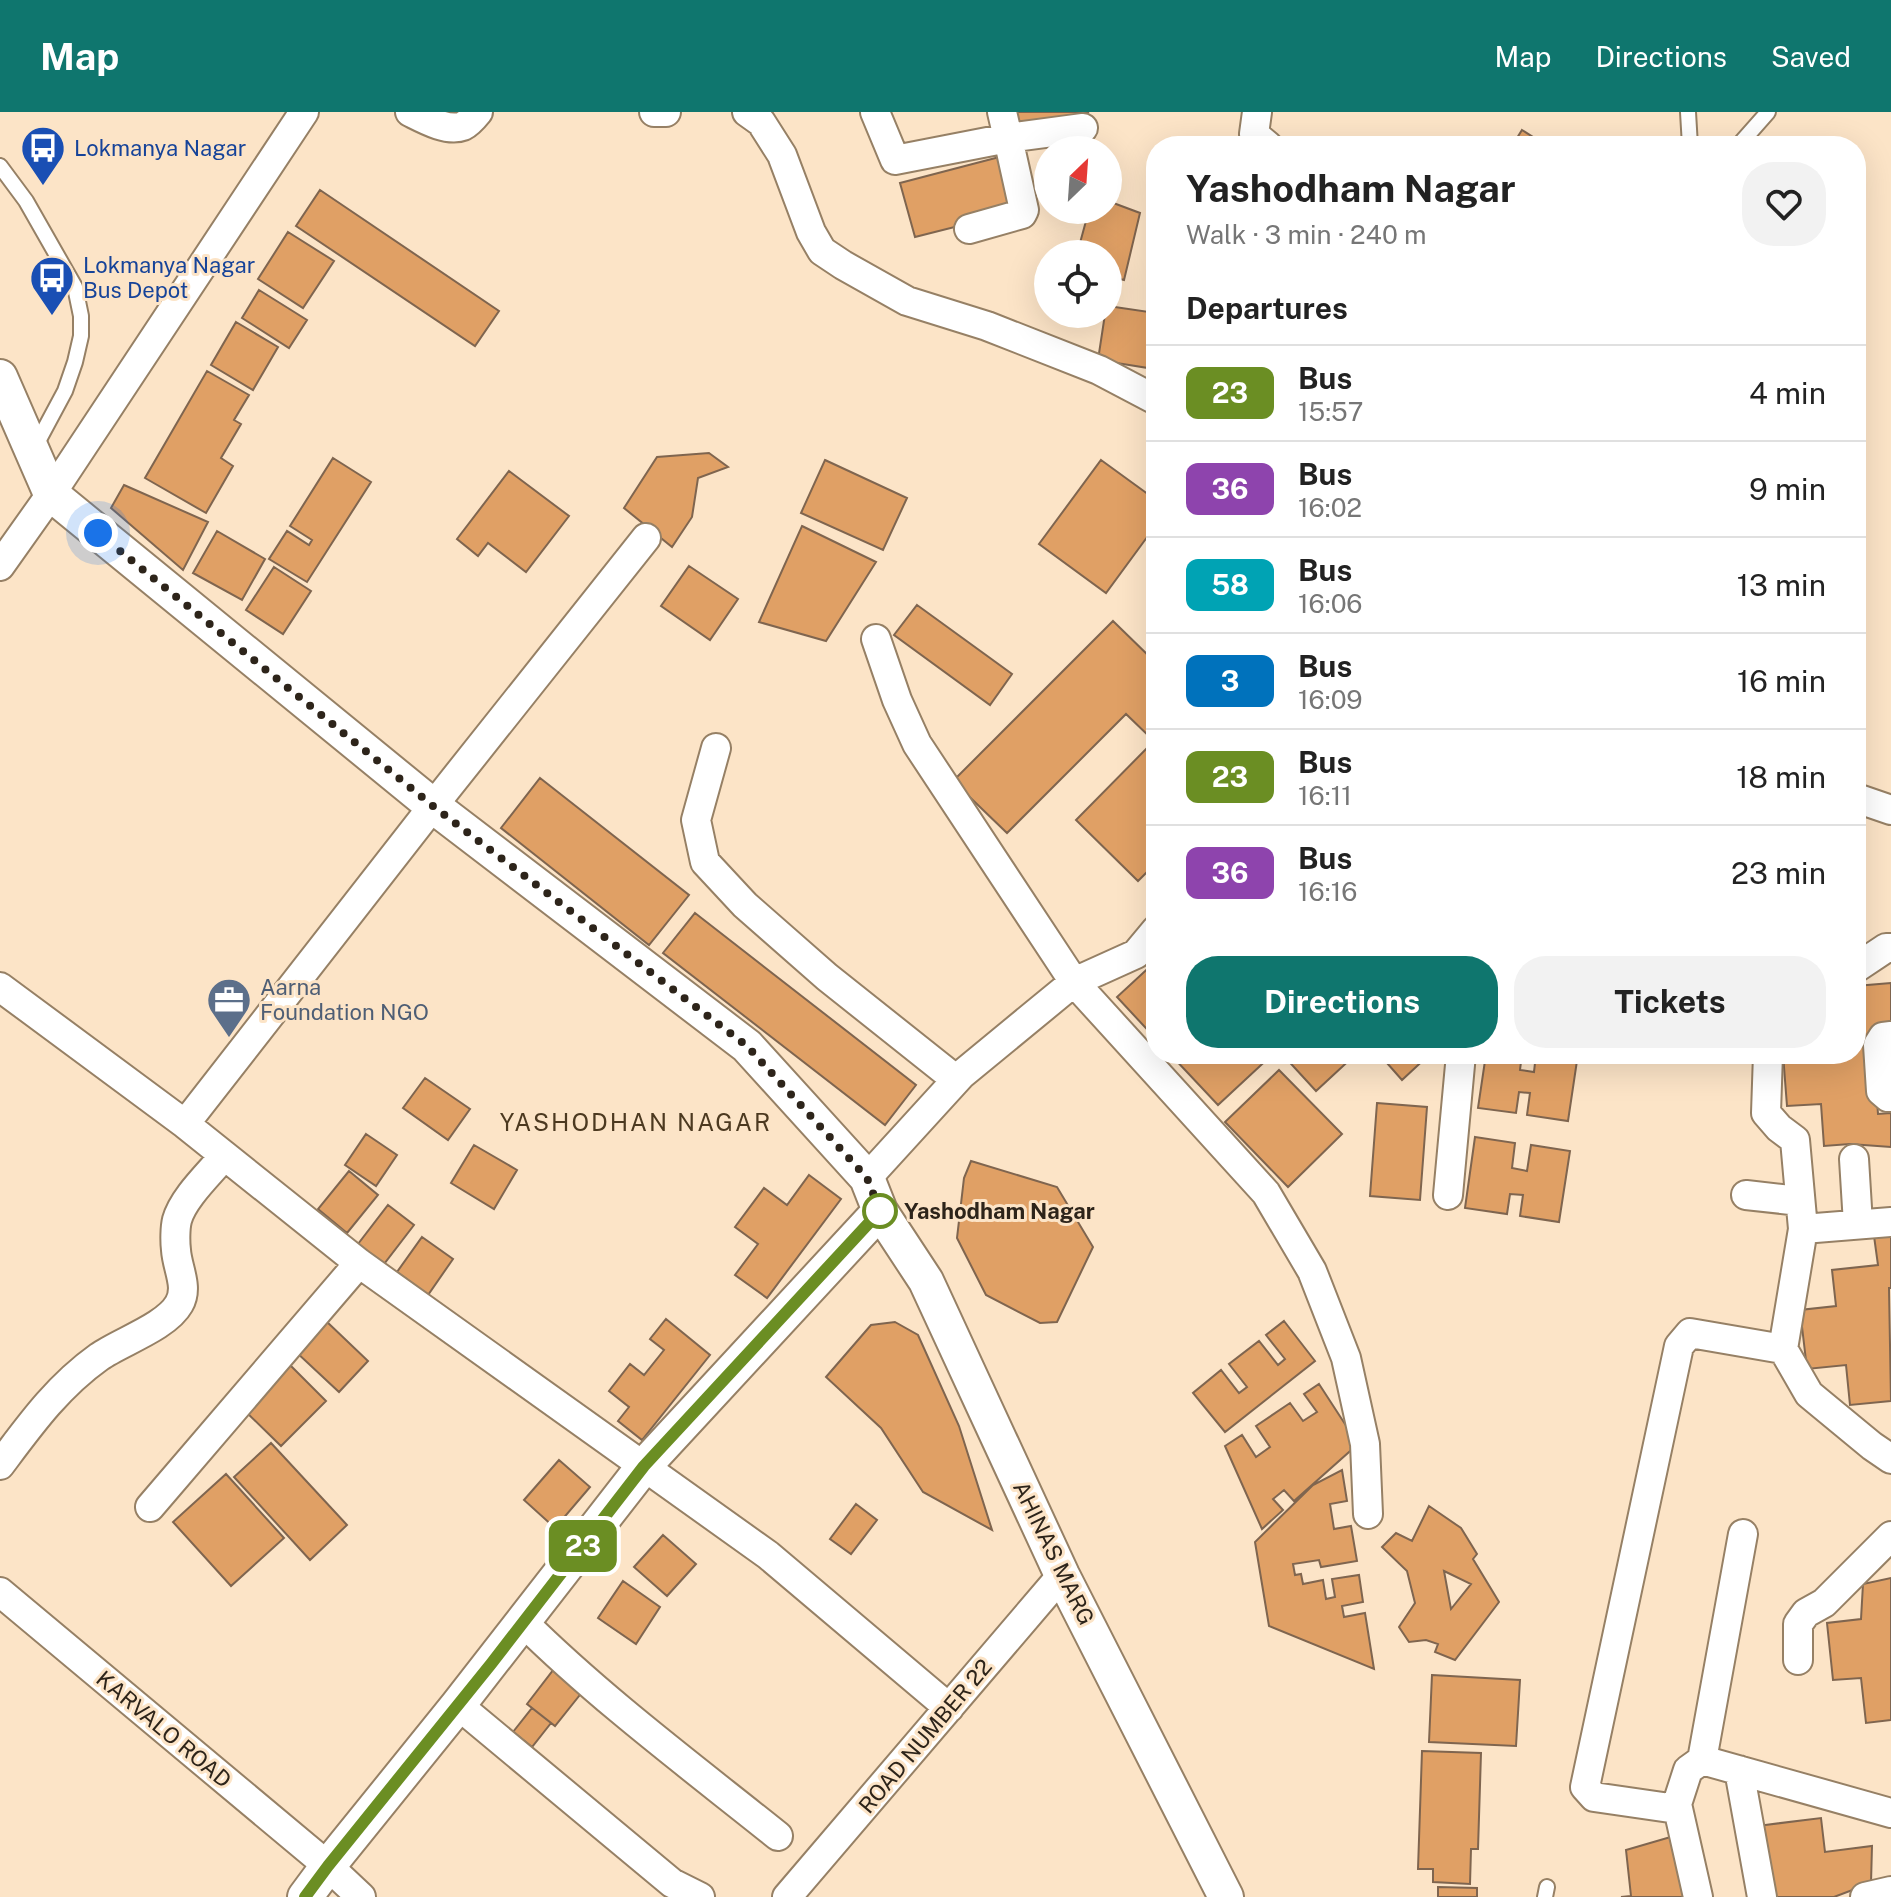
<!DOCTYPE html>
<meta charset="utf-8">
<style>
body{margin:0;font-family:"Public Sans",sans-serif;background:#f2f2f2;color:#222;height:100vh;display:flex;flex-direction:column;font-size:30px;white-space:nowrap}
*{box-sizing:border-box;margin:0}
p{font-size:26px;color:#767676}
.icon{flex:none;width:44px;height:44px;fill:none;stroke:currentColor;stroke-width:2;stroke-linecap:round;stroke-linejoin:round}
.map{position:relative;flex:1;overflow:hidden}
.panel{position:absolute;left:1146px;top:24px;width:720px;height:928px;display:flex;flex-direction:column;background:#fff;border-radius:32px;box-shadow:0 8px 32px #0002}
.panel>*{flex:none}
.badge{padding:0 16px;border-radius:12px;font-size:28px;line-height:52px}
.needle{width:52px;rotate:25deg}
.controls{position:absolute;left:1034px;top:24px;display:grid;gap:16px}
.controls a{display:grid;place-items:center;width:88px;height:88px;border-radius:50%;background:#fff;box-shadow:0 8px 32px #0002;font-size:40px}
.you{position:absolute;width:40px;height:40px;margin:-20px;border:6px solid #fff;border-radius:50%;background:#1a73e8;box-shadow:0 0 0 12px #1a73e833}
.map>.badge{position:absolute;translate:-50% -50%;box-shadow:0 0 0 4px #fff}
h2{padding:0 40px;font-size:30px;line-height:72px}
.round{display:grid;place-items:center;flex:none;width:84px;height:84px;border-radius:32px;background:#f2f2f2}
.headline{display:flex;align-items:center;justify-content:space-between;height:136px;padding:0 40px}
h1{font-size:38px;font-weight:700;line-height:60px}
.action{display:flex;gap:16px;margin-top:auto;padding:16px 40px}
.action a{flex:1;height:92px;border-radius:32px;background:#0f766e;color:#fff;font-size:32px;font-weight:700;line-height:92px;text-align:center}
.action a+a{background:#f2f2f2;color:#222}
ul{padding:0;list-style:none}
li{display:flex;align-items:center;gap:24px;height:96px;padding:0 40px;border-top:2px solid #e0e0e0}
li div{flex:1}
li b{display:block;font-size:30px}
li em{font-style:normal}
li .badge{min-width:88px;font-weight:700;text-align:center}
header{display:flex;align-items:center;gap:48px;box-sizing:border-box;height:112px;padding:0 40px;background:#0f766e;color:#fff}
header strong{font-size:38px}
nav{display:flex;gap:44px;margin-inline-start:auto;font-size:28px}
.map>svg:first-child{display:block}
</style>
<header>
<strong>Map</strong>
<nav><a>Map</a><a>Directions</a><a>Saved</a></nav>
</header>
<div class="map">
<svg width="1891" height="1785" viewBox="0 0 1891 1785">
<rect width="100%" height="100%" fill="#fce4c7"/>
<!-- building -->
<path fill="#e0a065" stroke="#7f654f" stroke-width="2" fill-rule="evenodd" d="M 1011,0 L 1089,0 L 1016,19 Z
M 1522,18 L 1547,34 L 1512,34 Z
M 1007,43 L 1022,98 L 915,125 L 900,71 Z
M 320,78 L 499,199 L 475,234 L 296,114 Z
M 1108,89 L 1140,101 L 1124,168 L 1108,164 L 1108,142 L 1077,142 L 1089,98 L 1108,98 Z
M 288,120 L 334,149 L 303,196 L 258,167 Z
M 259,178 L 307,208 L 289,236 L 242,206 Z
M 1108,194 L 1156,201 L 1148,256 L 1098,248 L 1105,202 L 1108,202 Z
M 236,210 L 278,235 L 253,278 L 211,253 Z
M 207,259 L 249,283 L 234,308 L 241,312 L 221,346 L 233,354 L 206,401 L 145,366 Z
M 709,341 L 728,355 L 698,366 L 692,405 L 672,435 L 624,396 L 657,345 Z
M 333,346 L 371,370 L 307,470 L 269,447 L 287,419 L 309,433 L 312,428 L 290,414 Z
M 825,348 L 907,386 L 883,438 L 801,401 Z
M 1101,348 L 1156,388 L 1156,413 L 1106,481 L 1039,432 Z
M 509,359 L 569,404 L 526,460 L 488,431 L 478,444 L 457,427 Z
M 124,373 L 208,410 L 183,458 L 111,396 Z
M 802,414 L 876,450 L 826,529 L 759,510 Z
M 217,419 L 265,447 L 242,488 L 193,461 Z
M 689,454 L 738,487 L 710,528 L 661,494 Z
M 274,455 L 311,479 L 283,522 L 246,498 Z
M 917,493 L 1012,562 L 990,593 L 894,523 Z
M 1113,509 L 1152,547 L 1156,543 L 1156,751 L 1138,769 L 1076,708 L 1154,629 L 1126,602 L 1007,721 L 953,669 Z
M 540,666 L 689,783 L 649,833 L 501,716 Z
M 695,801 L 916,973 L 885,1013 L 663,841 Z
M 1156,849 L 1156,927 L 1117,885 Z
M 1891,871 L 1891,918 L 1872,919 L 1878,1002 L 1891,1001 L 1891,1035 L 1850,1032 L 1824,1034 L 1821,992 L 1787,994 L 1783,942 L 1856,942 L 1856,874 Z
M 1170,942 L 1273,942 L 1218,993 Z
M 1282,942 L 1356,942 L 1316,979 Z
M 1379,942 L 1430,942 L 1402,968 Z
M 1486,942 L 1522,942 L 1520,958 L 1534,960 L 1536,942 L 1578,942 L 1568,1009 L 1527,1003 L 1530,981 L 1519,980 L 1516,1001 L 1478,996 Z
M 1279,958 L 1342,1022 L 1288,1075 L 1225,1010 Z
M 425,966 L 470,997 L 448,1028 L 403,996 Z
M 1377,991 L 1427,995 L 1420,1088 L 1370,1084 Z
M 366,1022 L 397,1043 L 376,1074 L 345,1053 Z
M 1475,1025 L 1515,1031 L 1512,1056 L 1527,1059 L 1531,1033 L 1570,1039 L 1559,1110 L 1520,1104 L 1523,1083 L 1510,1082 L 1507,1102 L 1465,1096 Z
M 474,1033 L 517,1058 L 494,1097 L 451,1071 Z
M 971,1049 L 1057,1075 L 1093,1135 L 1057,1210 L 1040,1211 L 986,1183 L 957,1126 L 964,1066 Z
M 349,1059 L 378,1083 L 347,1121 L 318,1097 Z
M 809,1063 L 841,1087 L 767,1186 L 735,1163 L 758,1132 L 735,1115 L 764,1076 L 787,1093 Z
M 388,1093 L 414,1113 L 384,1152 L 358,1132 Z
M 1891,1122 L 1891,1176 L 1889,1176 L 1891,1289 L 1850,1293 L 1846,1253 L 1807,1257 L 1800,1198 L 1836,1194 L 1832,1158 L 1878,1153 L 1874,1124 Z
M 422,1125 L 453,1147 L 428,1183 L 397,1160 Z
M 666,1207 L 710,1243 L 642,1328 L 618,1309 L 629,1295 L 609,1279 L 630,1252 L 644,1263 L 664,1238 L 650,1227 Z
M 325,1208 L 368,1249 L 339,1280 L 295,1239 Z
M 1284,1209 L 1315,1249 L 1225,1320 L 1193,1281 L 1221,1258 L 1239,1281 L 1247,1275 L 1229,1252 L 1259,1229 L 1278,1253 L 1285,1247 L 1266,1223 Z
M 895,1210 L 918,1223 L 959,1314 L 992,1418 L 923,1380 L 881,1316 L 826,1265 L 871,1213 Z
M 290,1253 L 326,1289 L 281,1334 L 244,1298 Z
M 1319,1272 L 1358,1332 L 1294,1389 L 1284,1378 L 1273,1387 L 1283,1398 L 1262,1417 L 1225,1334 L 1242,1323 L 1256,1345 L 1270,1335 L 1256,1314 L 1290,1291 L 1303,1309 L 1317,1300 L 1304,1282 Z
M 271,1331 L 347,1413 L 310,1448 L 234,1365 Z
M 559,1348 L 590,1375 L 555,1416 L 524,1388 Z
M 1342,1358 L 1347,1389 L 1330,1392 L 1334,1417 L 1351,1414 L 1357,1449 L 1321,1455 L 1319,1448 L 1293,1452 L 1295,1463 L 1301,1462 L 1303,1472 L 1323,1468 L 1326,1487 L 1335,1485 L 1332,1467 L 1359,1463 L 1363,1490 L 1342,1494 L 1344,1505 L 1365,1501 L 1374,1557 L 1269,1514 L 1255,1430 L 1313,1373 Z
M 226,1362 L 284,1426 L 231,1474 L 173,1410 Z
M 856,1392 L 877,1408 L 851,1442 L 830,1427 Z
M 1429,1394 L 1461,1416 L 1477,1442 L 1473,1447 L 1499,1490 L 1455,1548 L 1435,1540 L 1438,1532 L 1426,1528 L 1409,1530 L 1399,1515 L 1415,1491 L 1407,1459 L 1382,1435 L 1396,1421 L 1412,1429 ZM 1444,1459 L 1471,1472 L 1451,1497 Z
M 663,1423 L 696,1452 L 667,1484 L 634,1455 Z
M 1891,1466 L 1891,1608 L 1866,1611 L 1861,1566 L 1833,1568 L 1827,1511 L 1861,1507 L 1863,1472 Z
M 623,1469 L 660,1495 L 636,1532 L 598,1506 Z
M 554,1557 L 583,1579 L 555,1614 L 527,1592 Z
M 1432,1563 L 1520,1568 L 1516,1634 L 1429,1630 Z
M 532,1596 L 551,1611 L 532,1635 L 513,1620 Z
M 1422,1639 L 1481,1641 L 1478,1737 L 1471,1737 L 1470,1772 L 1433,1770 L 1433,1757 L 1418,1757 Z
M 1821,1706 L 1825,1740 L 1872,1734 L 1871,1771 L 1834,1785 L 1768,1785 L 1757,1714 Z
M 1674,1724 L 1693,1785 L 1621,1785 L 1631,1784 L 1626,1738 Z
M 1438,1775 L 1477,1776 L 1477,1785 L 1438,1785 Z"/>
<g fill="none" stroke-linecap="round" stroke-linejoin="round">
<!-- service casing -->
<g stroke="#968065" stroke-width="18">
<path id="service" d="M 1688,0 L 1690,34
M 1738,34 L 1768,0
M 0,54 L 26,89 L 75,175 L 81,204 L 81,224 L 75,250 L 65,279 L 35,335
M 1545,1785 L 1547,1775"/>
</g>
<!-- minor casing -->
<g stroke="#968065" stroke-width="32">
<path id="minor" d="M 410,0 C 424,7 447,20 463,14 C 469,11 474,5 478,0
M 654,0 L 666,0
M 747,0 L 761,10 L 782,43 L 811,120 L 822,139 L 843,153 L 907,189 L 987,214 L 1099,258 L 1156,288
M 875,0 L 895,48 L 1008,26 L 1002,0
M 1257,0 L 1254,22 L 1268,34
M 969,117 L 1022,102 L 1024,98 L 1008,26 L 1083,16
M 0,454 L 51,382 L 304,0
M 876,527 L 897,588 L 917,632 L 1074,870 L 1266,1081 L 1312,1159 L 1346,1246 L 1365,1332 L 1368,1402
M 716,636 L 696,708 L 705,750 L 745,793 L 827,865 L 954,966 L 961,963
M 1856,686 L 1891,698
M 1856,856 L 1886,836 L 1891,836
M 0,875 L 185,1012 L 359,1151 L 768,1443 L 949,1596
M 1891,924 L 1883,925 L 1878,933 L 1881,979 L 1888,985 L 1891,985
M 185,1012 L 433,694 L 646,426
M 1854,1047 L 1858,1112
M 867,1066 L 961,963 L 1074,870 L 1136,842 L 1156,818
M 1448,1083 L 1461,942
M 1746,1083 L 1800,1089
M 1803,1117 L 1891,1110
M 1783,1237 L 1809,1282 L 1872,1334 L 1891,1347
M 0,1353 C 30,1313 57,1275 99,1245 C 120,1230 166,1215 179,1192 C 189,1175 177,1156 176,1138 C 175,1130 175,1116 177,1108 C 183,1086 209,1062 224,1044
M 150,1395 L 359,1151
M 1743,1422 L 1702,1648 L 1891,1701
M 0,1480 L 328,1754 L 361,1785
M 523,1510 C 602,1588 692,1655 778,1724
M 1798,1548 L 1798,1512 L 1806,1501 L 1824,1491 L 1891,1424
M 458,1593 L 672,1771 L 700,1785
M 1702,1648 L 1688,1658 L 1677,1692 L 1670,1696 L 1594,1685 L 1585,1675 L 1679,1234 L 1690,1221 L 1783,1237 L 1803,1117 L 1795,1028 L 1779,1016 L 1766,1001 L 1768,942
M 1739,1658 L 1762,1785
M 1677,1692 L 1698,1785
M 787,1785 L 1062,1463
M 1865,1785 L 1891,1779"/>
</g>
<!-- tertiary casing -->
<g stroke="#968065" stroke-width="38">
<path id="tertiary" d="M 0,265 L 51,382 L 433,694 L 747,934 L 867,1066 L 880,1099 L 926,1169 L 1062,1463 L 1226,1785
M 305,1785 L 328,1754 L 458,1593 L 644,1354 L 880,1099"/>
</g>
<!-- service -->
<use href="#service" stroke="#fff" stroke-width="14"/>
<!-- minor -->
<use href="#minor" stroke="#fff" stroke-width="28"/>
<!-- tertiary -->
<use href="#tertiary" stroke="#fff" stroke-width="34"/>
</g>
<g fill="none" stroke-linecap="round" stroke-linejoin="round">
<!-- line casing -->
<g stroke="#fff" stroke-width="18">
<path id="line" d="M 305,1785 L 328,1754 L 491,1552 L 644,1354 L 880,1099"/>
</g>
<!-- line -->
<use href="#line" stroke="#6b8e23" stroke-width="12"/>
<!-- walk -->
<path stroke="#2d241a" stroke-width="8" stroke-dasharray="0 14.4" d="M 98,421 L 433,694 L 747,934 L 867,1066 L 880,1099"/>
</g>
<!-- icons -->
<defs>
<g id="bus-pin" transform="scale(2.3)"><path d="M0 17L-7.5 6A9.5 9.5 0 1 1 7.5 6Z" fill="#1a4fb4" stroke="#fce4c7"/><path d="M-5-6H5V4H4V6H2V4H-2V6H-4V4H-5ZM-3.5-4V0h7V-4ZM-3.5 1.2v1.5H-2V1.2ZM2 1.2v1.5H3.5V1.2Z" fill="#fff"/></g>
<g id="office-pin" transform="scale(2.3)"><path d="M0 17L-7.5 6A9.5 9.5 0 1 1 7.5 6Z" fill="#5c6f8a" stroke="#fce4c7"/><path d="M-6-3h4V-5.5h4V-3h4V5H-6ZM-1-4.5V-3h2v-1.5ZM-6 0V1H6V0Z" fill="#fff"/></g>
</defs>
<g fill-rule="evenodd">
<use href="#bus-pin" x="43" y="36"/>
<use href="#bus-pin" x="52" y="166"/>
<use href="#office-pin" x="229" y="888"/>
</g>
<!-- markers -->
<circle fill="#fff" stroke="#6b8e23" stroke-width="4" cx="880" cy="1099" r="16"/>
<g text-anchor="middle" dominant-baseline="central" stroke-width="6" stroke-linejoin="round" paint-order="stroke">
<!-- transit labels -->
<g font-size="22" fill="#164399" stroke="#fce4c7" text-anchor="start">
<text x="74" y="36">Lokmanya Nagar</text>
<text x="83" y="153">Lokmanya Nagar<tspan x="83" dy="25">Bus Depot</tspan></text>
</g>
<!-- service labels -->
<g font-size="22" fill="#4e5e75" stroke="#fce4c7" text-anchor="start">
<text x="260" y="875">Aarna<tspan x="260" dy="25">Foundation NGO</tspan></text>
</g>
<!-- stop labels -->
<g font-size="22" font-weight="bold" fill="#2d241a" stroke="#fce4c7" text-anchor="start">
<text x="904" y="1099">Yashodham Nagar</text>
</g>
<!-- street labels -->
<g font-size="22" fill="#2d241a" stroke="#fce4c7">
<text transform="translate(1054 1441) rotate(64)">AHINAS MARG</text>
<text transform="translate(164 1617) rotate(40)">KARVALO ROAD</text>
<text transform="translate(925 1624) rotate(-50)">ROAD NUMBER 22</text>
</g>
<!-- neighbourhood labels -->
<g font-size="24" letter-spacing="2" fill="#4c3920" stroke="#fce4c7">
<text x="636" y="1010">YASHODHAN NAGAR</text>
</g>
</g>
</svg>
<div class="controls">
<a><svg class="needle" viewBox="-14 -14 28 28"><path d="M0-13l5 13h-10z" fill="#e53935"/><path d="M0 13l5-13h-10z" fill="#767676"/></svg></a>
<a><svg class="icon" aria-label="locate" viewBox="0 0 24 24"><circle cx="12" cy="12" r="6"/><path d="M12 2v4M12 18v4M2 12h4M18 12h4"/></svg></a>
</div>
<div class="you" style="left:98px;top:421px"></div>
<b class="badge" style="left:583px;top:1434px;background:#6b8e23;color:#fff">23</b>
<section class="panel">
<div class="headline"><div><h1>Yashodham Nagar</h1><p>Walk · 3 min · 240 m</p></div><a class="round"><svg class="icon" aria-label="heart" viewBox="0 0 24 24"><path d="M12 20l-8-8c-3-5 5-10 8-4 3-6 11-1 8 4z"/></svg></a></div>
<h2>Departures</h2>
<ul>
<li><span class="badge" style="background:#6b8e23;color:#fff">23</span><div><b>Bus</b><p>15:57</p></div><em>4 min</em></li>
<li><span class="badge" style="background:#8e44ad;color:#fff">36</span><div><b>Bus</b><p>16:02</p></div><em>9 min</em></li>
<li><span class="badge" style="background:#00a3b4;color:#fff">58</span><div><b>Bus</b><p>16:06</p></div><em>13 min</em></li>
<li><span class="badge" style="background:#0072bc;color:#fff">3</span><div><b>Bus</b><p>16:09</p></div><em>16 min</em></li>
<li><span class="badge" style="background:#6b8e23;color:#fff">23</span><div><b>Bus</b><p>16:11</p></div><em>18 min</em></li>
<li><span class="badge" style="background:#8e44ad;color:#fff">36</span><div><b>Bus</b><p>16:16</p></div><em>23 min</em></li>
</ul>
<div class="action"><a>Directions</a><a>Tickets</a></div>
</section>
</div>
